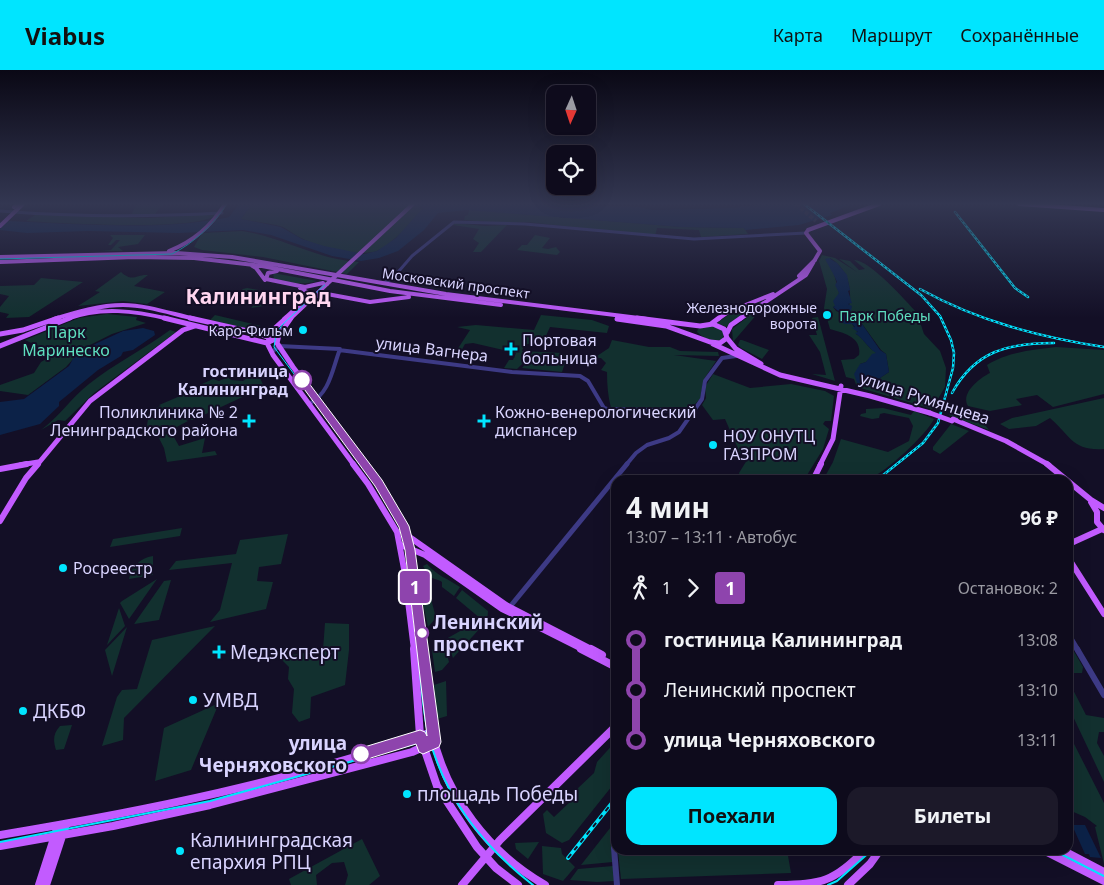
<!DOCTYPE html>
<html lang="ru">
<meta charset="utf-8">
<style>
body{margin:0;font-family:"Noto Sans",sans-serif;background:#1c1929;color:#f1f3f6;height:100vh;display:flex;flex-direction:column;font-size:19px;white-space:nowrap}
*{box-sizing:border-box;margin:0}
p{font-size:16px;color:#9b9ba3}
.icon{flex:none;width:28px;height:28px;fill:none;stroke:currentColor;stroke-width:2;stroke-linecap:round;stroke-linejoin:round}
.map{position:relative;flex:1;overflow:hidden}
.drawer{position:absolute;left:611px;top:405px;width:462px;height:380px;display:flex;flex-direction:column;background:#0e0b1c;border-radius:15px;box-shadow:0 5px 20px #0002,0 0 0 1px #2e2b3b}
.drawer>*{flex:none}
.badge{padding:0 10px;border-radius:4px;font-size:18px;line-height:32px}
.needle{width:32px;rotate:183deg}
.buttons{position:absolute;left:546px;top:15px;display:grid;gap:10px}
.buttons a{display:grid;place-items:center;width:50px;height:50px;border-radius:10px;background:#0e0b1c;box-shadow:0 5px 20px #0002,0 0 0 1px #2e2b3b;font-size:25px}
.map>.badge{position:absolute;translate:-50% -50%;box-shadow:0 0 0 2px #fff}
.legs{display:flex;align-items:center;gap:8px;height:55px;padding:0 15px;font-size:16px}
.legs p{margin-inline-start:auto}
.overview{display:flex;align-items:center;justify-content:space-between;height:85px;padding:0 15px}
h1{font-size:28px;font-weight:700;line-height:38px}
.cta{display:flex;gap:10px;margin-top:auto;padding:10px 15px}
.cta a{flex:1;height:58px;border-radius:15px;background:#00e5ff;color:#111;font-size:20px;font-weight:700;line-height:58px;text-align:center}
.cta a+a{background:#1c1929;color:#f1f3f6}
ul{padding:0 15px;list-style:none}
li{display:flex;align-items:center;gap:18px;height:50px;font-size:19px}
li i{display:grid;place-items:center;width:8px;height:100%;margin:0 6px;background:currentColor}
li i::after{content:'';width:12px;height:12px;margin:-6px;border:4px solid;border-radius:50%;background:#0e0b1c}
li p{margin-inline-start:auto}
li:first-child i{background:linear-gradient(#0000 50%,currentColor 0)}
li:last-child i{background:linear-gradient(currentColor 50%,#0000 0)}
header{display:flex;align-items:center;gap:30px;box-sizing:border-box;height:70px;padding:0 25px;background:#00e5ff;color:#111}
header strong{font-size:24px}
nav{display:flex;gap:28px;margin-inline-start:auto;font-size:18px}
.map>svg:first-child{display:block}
</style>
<header>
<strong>Viabus</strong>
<nav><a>Карта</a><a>Маршрут</a><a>Сохранённые</a></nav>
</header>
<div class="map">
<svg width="1104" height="815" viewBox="0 0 1104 815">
<rect width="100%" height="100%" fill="#130f26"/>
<!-- green -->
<path fill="#12302f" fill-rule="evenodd" d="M 137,134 L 163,134 L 154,145 L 131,145 Z
M 252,134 L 404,134 L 423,138 C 410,153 397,170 379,180 C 361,189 316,176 299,167 C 293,164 289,160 283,157 C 270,153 255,152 241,149 Z
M 469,140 L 682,157 L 744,158 L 748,164 L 701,167 L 699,160 L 657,158 L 655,166 L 527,152 L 499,153 L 464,150 L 465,146 L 468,145 Z
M 216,144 C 206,162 53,153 26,151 L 35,145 L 150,148 Z
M 455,153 L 485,156 L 507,155 L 481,182 L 473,182 L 479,173 L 473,169 L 479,159 L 453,155 Z
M 242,161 C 282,167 318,190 359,192 L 347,204 L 263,187 L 202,180 L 194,177 L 202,163 Z
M 110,165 L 145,165 L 138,174 L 118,177 L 123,181 L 101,181 L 111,180 L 120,170 L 116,170 L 111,175 L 108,175 L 113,168 Z
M 535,165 L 550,168 L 542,178 L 548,179 L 556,177 L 560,182 L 557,185 L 517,180 L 522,175 L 527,175 Z
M 822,185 L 835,188 L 857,202 L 839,189 L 850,191 L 859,200 L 865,199 L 854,190 C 870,190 905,230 918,244 L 910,243 L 910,248 L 919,249 L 924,264 L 940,281 L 946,298 L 945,317 L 932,339 L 857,317 L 854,309 L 846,307 L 841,290 L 854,289 L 859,285 C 862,267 844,263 830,259 L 824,238 L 827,219 L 819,191 ZM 830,188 C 845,197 851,212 850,229 C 850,237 846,241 849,249 L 860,251 L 881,280 L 886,284 L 889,302 L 880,308 L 862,311 L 860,294 L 866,292 L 877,283 C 866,277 865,269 856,264 L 858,263 L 852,254 L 841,252 L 843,248 L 841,243 L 836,241 L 833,237 L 835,236 L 839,223 Z
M 121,202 C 133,213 136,204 148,205 L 134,216 L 165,222 L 147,234 L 123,231 L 78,236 L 100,222 L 95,221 Z
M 273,203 L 317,211 C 301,216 290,212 274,209 Z
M 41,208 L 83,212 L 29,247 L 6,248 L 9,244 L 0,242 L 0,237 L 9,226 L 0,224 L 0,216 L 34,215 Z
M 247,218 L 259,220 L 264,236 L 251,238 L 258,230 L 236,225 L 243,219 Z
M 768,229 L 726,257 L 717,253 L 731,243 Z
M 753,243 L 758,243 L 733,272 L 732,259 Z
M 107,244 L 137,247 L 136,250 L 146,253 L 112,264 L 82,279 L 66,297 L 28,325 L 0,321 L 0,315 L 34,303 L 41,292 L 50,287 L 53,283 L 25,270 L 79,248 Z
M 215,245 L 261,256 L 259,261 L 210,250 Z
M 541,245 L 592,250 L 609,256 L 607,263 L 550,257 L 545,268 L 539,268 L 537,272 L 524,275 L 522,281 L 562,283 L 566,286 L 564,288 L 533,286 L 566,290 L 562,302 L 522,298 L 532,286 L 529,287 L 517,299 L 504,298 L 509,290 L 513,290 L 516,283 L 473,273 L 465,274 L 460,283 L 455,283 L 470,260 L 457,257 L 476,255 L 534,260 Z
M 818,247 L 835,311 L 812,304 L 826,305 L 820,282 L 809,265 L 817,265 L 812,248 Z
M 711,255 L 723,260 L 723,269 C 715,273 704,269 697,262 L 698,259 Z
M 170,260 L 176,262 L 94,323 L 65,351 L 58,350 L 41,360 C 59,347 71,328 89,314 C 114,294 144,279 170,260 Z
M 612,270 L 649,277 L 670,277 L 680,281 L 718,282 L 719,286 L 674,285 L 716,291 L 704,309 L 700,329 L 692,337 L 611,338 C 608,327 607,315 607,302 L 601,300 L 606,293 L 601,288 L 594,288 L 609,278 Z
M 740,270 L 742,270 L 769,280 L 762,289 L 741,278 L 738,275 Z
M 1056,277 L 1104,280 L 1104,324 L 1053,337 L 1037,325 L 1016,329 L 1022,335 L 990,341 L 968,336 C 960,323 980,308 990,303 L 987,295 C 1007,282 1032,280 1056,277 Z
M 257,301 L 264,317 L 193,350 L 186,350 L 188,351 L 171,360 L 164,360 L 167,361 L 158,365 L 156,363 L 145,368 L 149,343 L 145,341 L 161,336 L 159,335 L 204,316 L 202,314 L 213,309 L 219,311 L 228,307 L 231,310 L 243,311 Z
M 713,304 L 750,318 L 791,314 L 825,321 L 834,326 L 831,351 L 825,351 L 823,354 L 829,359 L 823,379 L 804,410 L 741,410 L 739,403 L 747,390 L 740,383 L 725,349 L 713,350 L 702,335 L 706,328 L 705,317 Z
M 1104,328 L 1104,379 C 1072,381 1071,366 1050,348 L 1036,356 L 1009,359 L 1000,354 L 1012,348 Z
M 883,338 L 911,345 L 914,341 L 934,349 C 926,365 886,402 869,409 C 860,413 834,410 823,410 L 833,392 L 841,369 L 888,382 L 909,371 L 913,356 L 909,348 L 884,343 L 880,344 L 879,348 L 872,349 L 860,346 L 861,344 L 866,343 L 866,339 Z
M 951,339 C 970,344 977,343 989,360 L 949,345 Z
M 951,354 L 969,361 L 940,384 L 933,380 L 933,377 Z
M 171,362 L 179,376 L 205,368 L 202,383 L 215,381 L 217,385 L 167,392 L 164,378 L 159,368 Z
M 182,458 L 180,466 L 110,477 L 113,469 Z
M 288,464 L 281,494 L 259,497 L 257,511 L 273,512 L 266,539 L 210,552 L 220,540 L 232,493 L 169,500 L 176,491 L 236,484 L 240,470 Z
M 153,486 L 153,505 L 129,509 C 131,497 140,488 153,486 Z
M 427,494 C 436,505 448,509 460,517 L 454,526 L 442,517 L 442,512 C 438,509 436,510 432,508 C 428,506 425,499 423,496 Z
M 157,509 L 129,549 L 120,533 L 122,531 Z
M 171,510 L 159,550 L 134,554 L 164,511 Z
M 423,518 L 425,523 L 430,525 L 436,548 L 428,557 L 420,520 Z
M 462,520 L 488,541 L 487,554 L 456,528 Z
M 119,538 L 125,556 L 107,575 Z
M 478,551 L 483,555 L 453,588 L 446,569 Z
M 325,553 L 349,554 L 349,580 L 345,615 L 311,627 L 310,648 L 299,652 L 292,643 L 294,619 L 288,609 L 289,597 L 279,587 L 323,580 Z
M 215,556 L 124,648 L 123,670 L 102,676 L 117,627 L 122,620 L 137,619 L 152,570 Z
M 127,557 L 112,606 L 105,580 Z
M 443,570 L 449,592 L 442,600 L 435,602 L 432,580 Z
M 1069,573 L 1083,597 L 1082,603 L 1071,603 L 1069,612 L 1086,645 L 1104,648 L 1104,662 L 1099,662 L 1097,673 L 1104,686 L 1104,712 L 1069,638 Z
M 446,611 L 447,646 L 437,649 L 434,615 Z
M 219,633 L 191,700 L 155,711 L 164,658 Z
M 72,655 L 64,679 L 56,680 C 53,670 53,664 60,656 Z
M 1069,664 L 1104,733 L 1104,794 L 1095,757 L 1097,756 L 1085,747 L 1069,740 Z
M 616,671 L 616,711 L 569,770 L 562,773 L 546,763 L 543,744 L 547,740 L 554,747 L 570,732 L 576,720 L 594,703 L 597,692 Z
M 614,753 L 616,753 C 616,766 612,779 613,792 L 581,795 Z
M 362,769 L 380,806 L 369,815 L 345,815 L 348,805 L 344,792 L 332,793 L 316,805 L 317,815 L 291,815 L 289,809 Z
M 539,772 L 528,789 L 516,779 L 515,773 Z
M 542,776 L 561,778 L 562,784 L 575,797 L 563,811 L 543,804 Z
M 689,780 L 787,780 L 791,803 L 621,809 L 618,782 Z
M 613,796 L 614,811 L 597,812 L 570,810 L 578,799 Z"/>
<!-- water -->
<path fill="#0c2248" d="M 239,134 L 252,134 L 241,149 L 281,157 L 302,169 L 324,176 L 364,184 L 377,181 L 396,168 L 423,138 L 404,134 L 590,134 L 596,136 L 640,137 L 652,140 L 730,138 L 768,134 L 853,134 L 830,143 L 832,145 L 799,155 L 745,160 L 744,158 L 682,157 L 467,140 L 438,143 L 424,160 L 398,181 L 379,188 L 361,191 L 332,186 L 271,165 L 243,160 L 179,163 L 88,161 L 27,163 L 0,160 L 0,152 L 9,151 C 81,154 154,161 225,148 L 229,147 Z
M 829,188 L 837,193 L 847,205 L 850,220 L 848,221 L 852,233 L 848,234 L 852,236 L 851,241 L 847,243 L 848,249 L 860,251 L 880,280 L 886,284 L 889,302 L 880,308 L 883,311 L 881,313 L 863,311 L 863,313 L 857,313 L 854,304 L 860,294 L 866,292 L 872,284 L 876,283 C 868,278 864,269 855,263 L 858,262 L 852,258 L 855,257 L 852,254 L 845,254 L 841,252 L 843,248 L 841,243 L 833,237 L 835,236 L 833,231 L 839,223 L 835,215 L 837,212 C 834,204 829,197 825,189 Z
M 143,258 L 154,261 L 155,265 L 133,280 L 123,282 L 121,286 L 98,300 L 59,332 L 59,336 L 40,354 L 0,365 L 0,332 L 24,329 L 69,296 L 74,287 L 95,274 L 123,261 Z
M 1072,755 L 1085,755 L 1101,788 L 1090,787 L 1089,784 L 1085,784 Z"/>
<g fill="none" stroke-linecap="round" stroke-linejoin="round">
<!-- major-tunnel -->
<path stroke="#312d47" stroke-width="4" stroke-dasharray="4 2" stroke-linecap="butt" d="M 796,134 L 816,151"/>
<!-- minor-far3 -->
<path stroke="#3d3a85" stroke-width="3" d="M 0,141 C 74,147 148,147 222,143
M 383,213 L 392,209 L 412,186 L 454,152 L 525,154 L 694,169 L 806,163"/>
<!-- minor-far2 -->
<path stroke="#3d3a85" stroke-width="4" d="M 339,280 L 512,302 L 580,306 L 588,311 L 604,338 L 607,339 L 693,341
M 272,282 L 279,276 L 340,279 C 332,300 330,323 309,334
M 626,395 L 636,383 L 647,375 L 669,368 L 679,362 L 702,329 L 705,311 L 722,288 L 736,286"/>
<!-- minor-far1 -->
<path stroke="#3d3a85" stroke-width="5" d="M 509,538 L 627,394
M 1069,565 L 1078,580"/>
<!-- minor -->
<path stroke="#3d3a85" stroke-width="6" d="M 1077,579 L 1104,625
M 616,768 L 614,778 L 617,815"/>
<!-- major-far3 -->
<path stroke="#c25bff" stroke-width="4" d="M 1019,134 L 1104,140
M 14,137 L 18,134
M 169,181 C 192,172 212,155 225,134
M 0,187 L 176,183 L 232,187 L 446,224 L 647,249
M 0,192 L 135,187 L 194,188 L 262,196 L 390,221 L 501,235
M 251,195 L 256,198 L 265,210
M 277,201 L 268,203 L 266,209 L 305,217 L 323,213
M 799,206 L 815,190
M 300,218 L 307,222 L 304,231
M 317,226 L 327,224 L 370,232 L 409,227
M 54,249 C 76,242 100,235 123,235 C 147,235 172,244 195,249
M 67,249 C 101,236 135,241 169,249
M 284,249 L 303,232
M 290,249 L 327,214
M 617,249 L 619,249
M 718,249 L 728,242 L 773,224
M 740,249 L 806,205 L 820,181 L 806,163 L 808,160 L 879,134"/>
<!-- major-far2 -->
<path stroke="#c25bff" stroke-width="5" d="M 164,248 L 267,273 L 277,268
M 190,248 L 257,263 L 272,269
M 286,248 L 275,258 L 267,273 L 273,285 L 354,395
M 291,248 L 279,265 L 277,273 L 293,297 L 367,395
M 637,248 L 700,256 L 713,254 L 724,259 L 727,268
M 617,249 L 666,256 L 710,272 L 720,273 L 727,268
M 711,254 L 719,248
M 727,263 L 731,255 L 741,248
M 0,264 L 23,260 L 58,248
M 727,268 L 736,279 L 761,294
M 713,274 L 780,305 L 870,326 L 930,343
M 0,276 L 70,248
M 953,349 L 1006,371 L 1049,395
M 20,395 L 38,392
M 37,395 L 90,331 L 183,260 L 195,256
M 820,395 L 833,369 L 841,316"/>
<!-- major-far1 -->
<path stroke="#c25bff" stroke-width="6" d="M 353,394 L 368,414 L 397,462 L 404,499 L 414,580
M 366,394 L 388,427 L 408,466 L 424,580
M 1047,394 L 1091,430 L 1104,438
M 0,399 L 27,394
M 813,410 L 821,394
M 1091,432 L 1097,442
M 1097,442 L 1097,452 L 1104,460
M 0,451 L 26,408 L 38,394
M 408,466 L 506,535 L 593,580
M 1069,474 L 1102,459
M 401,475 L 425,485 L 502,539 L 584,580
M 1069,489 L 1104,544"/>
<!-- major -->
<path stroke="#c25bff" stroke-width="8" d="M 414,579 L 420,666 L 437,716 L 477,777 L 496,798 L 518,815
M 423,579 C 426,607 426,636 432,663 C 446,727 489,783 545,815
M 581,579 L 616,597
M 591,579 L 602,585
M 0,765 C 145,741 293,711 432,662
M 0,776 L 113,756 L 210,735 L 412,682 L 434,672
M 1043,780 L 1104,811
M 1062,780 L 1104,802
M 39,815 L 58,756
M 46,815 L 66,754
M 462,815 L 500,770 L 616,656
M 778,815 C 822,814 834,812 865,780
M 848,815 L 870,794 L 880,780"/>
<!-- tram-far1 -->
<path stroke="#00e5ff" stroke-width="1" d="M 411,134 L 282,255 L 276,265 L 274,277 L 375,413 L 401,458 L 406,474 L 418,580
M 0,189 L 172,184 C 194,173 214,154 227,134"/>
<!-- tram -->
<path stroke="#00e5ff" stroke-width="2" d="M 418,579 C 421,606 422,641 429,667 C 445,728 484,777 533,815
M 0,772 L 210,731 L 417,673 L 425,669 L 427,660
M 1053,780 L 1104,806
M 828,815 L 837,811 L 872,780"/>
<!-- rail-far1 casing -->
<g stroke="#00e5ff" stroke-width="2.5">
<path id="rail-far1" d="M 804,134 L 921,225 L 940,246 L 951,270 L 954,283 L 953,298 L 938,353 L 923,373 L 877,410
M 955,142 L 1015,218 L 1028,227
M 920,219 C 978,251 1039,267 1104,277
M 952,323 C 975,281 1008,273 1054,273"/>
</g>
<!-- rail casing -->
<g stroke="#00e5ff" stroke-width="4">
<path id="rail" d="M 568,788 L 616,728"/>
</g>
<!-- rail-far1 -->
<use href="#rail-far1" stroke="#130f26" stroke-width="1" stroke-dasharray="2.5" stroke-linecap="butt"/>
<!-- rail -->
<use href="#rail" stroke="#130f26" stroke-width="2" stroke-dasharray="5" stroke-linecap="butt"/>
<!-- major-bridge-far1 -->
<path stroke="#c25bff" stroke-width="4" d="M 0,156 L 23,134
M 327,214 L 413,134"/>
<!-- major-bridge -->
<path stroke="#c25bff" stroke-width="5" d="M 930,343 L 952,351"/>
</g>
<!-- sky -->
<linearGradient id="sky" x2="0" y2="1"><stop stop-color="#0a0815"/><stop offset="0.54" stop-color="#333752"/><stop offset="1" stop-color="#333752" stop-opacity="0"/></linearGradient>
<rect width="1104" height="248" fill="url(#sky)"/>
<!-- line-1 -->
<path fill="#8e44ad" stroke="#fff" d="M 302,307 L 305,308 L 382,410 L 409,456 L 415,480 L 441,672 L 439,677 L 423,684 L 419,682 L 416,674 L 361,691 L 356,689 L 354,684 L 356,679 L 361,678 L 420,660 L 425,662 L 427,666 L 405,480 L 399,457 L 375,416 L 299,312 L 298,310 Z"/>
<!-- markers -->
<g fill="#00e5ff" stroke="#130f26" stroke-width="2">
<circle cx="827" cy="245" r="5"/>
<circle cx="303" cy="260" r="5"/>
<path d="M508.5 271.5h5v5h5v5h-5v5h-5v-5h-5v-5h5z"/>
<path d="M246.5 343.5h5v5h5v5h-5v5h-5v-5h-5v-5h5z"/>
<path d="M481.5 343.5h5v5h5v5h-5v5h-5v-5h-5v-5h5z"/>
<circle cx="713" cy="375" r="5"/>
<circle cx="63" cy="498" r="5"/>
<path d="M216.5 574.5h5v5h5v5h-5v5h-5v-5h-5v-5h5z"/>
<circle cx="193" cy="630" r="5"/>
<circle cx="23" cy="641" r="5"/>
<circle cx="407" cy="724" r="5"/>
<circle cx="180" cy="781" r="5"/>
</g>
<g fill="#fff" stroke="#8e44ad" stroke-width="2.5">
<circle cx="302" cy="310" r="9"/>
<circle cx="422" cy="563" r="6"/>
<circle cx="361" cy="684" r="9"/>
</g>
<g text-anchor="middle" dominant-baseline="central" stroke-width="4" stroke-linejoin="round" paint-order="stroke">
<!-- far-street labels -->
<g font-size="14" fill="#d9d4ff" stroke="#130f26">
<text transform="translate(456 213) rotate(8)">Московский проспект</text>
</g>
<!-- far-poi labels -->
<g font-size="14" fill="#d9d4ff" stroke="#130f26" text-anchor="end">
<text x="817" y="237">Железнодорожные<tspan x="817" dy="16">ворота</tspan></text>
<text x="293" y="260">Каро-Фильм</text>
</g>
<!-- far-park labels -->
<g font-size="14" fill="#5fe0c0" stroke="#130f26">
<text x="885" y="245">Парк Победы</text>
</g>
<!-- park labels -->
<g font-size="16" fill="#5fe0c0" stroke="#130f26">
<text x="66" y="262">Парк<tspan x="66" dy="18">Маринеско</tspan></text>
</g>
<!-- poi labels -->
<g font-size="16" fill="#d9d4ff" stroke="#130f26" text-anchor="start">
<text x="522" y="270">Портовая<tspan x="522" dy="18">больница</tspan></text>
<text x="238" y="342" text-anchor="end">Поликлиника № 2<tspan x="238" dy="18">Ленинградского района</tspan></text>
<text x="495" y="342">Кожно-венерологический<tspan x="495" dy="18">диспансер</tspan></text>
<text x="723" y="366">НОУ ОНУТЦ<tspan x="723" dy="18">ГАЗПРОМ</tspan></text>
<text x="73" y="498">Росрeeстр</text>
</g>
<!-- street labels -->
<g font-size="16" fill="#d9d4ff" stroke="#130f26">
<text transform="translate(432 279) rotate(7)">улица Вагнера</text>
<text transform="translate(925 328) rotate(18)">улица Румянцева</text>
</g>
<!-- stop labels -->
<g font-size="16" font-weight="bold" fill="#d9d4ff" stroke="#130f26" text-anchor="end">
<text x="288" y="301">гостиница<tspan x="288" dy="18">Калининград</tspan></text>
</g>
<!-- near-stop labels -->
<g font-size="19" font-weight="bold" fill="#d9d4ff" stroke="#130f26" text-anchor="start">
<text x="433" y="552">Ленинский<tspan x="433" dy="22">проспект</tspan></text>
<text x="347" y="673" text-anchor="end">улица<tspan x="347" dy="22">Черняховского</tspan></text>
</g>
<!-- near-poi labels -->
<g font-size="19" fill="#d9d4ff" stroke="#130f26" text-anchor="start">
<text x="230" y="582">Медэксперт</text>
<text x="203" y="630">УМВД</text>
<text x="33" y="641">ДКБФ</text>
<text x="417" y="724">площадь Победы</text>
<text x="190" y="770">Калининградская<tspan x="190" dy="22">епархия РПЦ</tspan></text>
</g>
<!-- far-town labels -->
<g font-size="21" font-weight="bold" fill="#ffd6f0" stroke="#130f26">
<text x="258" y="226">Калининград</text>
</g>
</g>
</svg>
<div class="buttons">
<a><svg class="needle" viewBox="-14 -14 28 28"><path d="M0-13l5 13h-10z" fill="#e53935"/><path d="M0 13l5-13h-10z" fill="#9b9ba3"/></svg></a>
<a><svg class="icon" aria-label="locate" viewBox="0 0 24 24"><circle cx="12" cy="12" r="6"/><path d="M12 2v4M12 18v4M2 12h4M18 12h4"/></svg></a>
</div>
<b class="badge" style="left:415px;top:517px;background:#8e44ad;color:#fff">1</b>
<section class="drawer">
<div class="overview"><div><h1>4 мин</h1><p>13:07 – 13:11 · Автобус</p></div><b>96 ₽</b></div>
<div class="legs"><svg class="icon" aria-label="walk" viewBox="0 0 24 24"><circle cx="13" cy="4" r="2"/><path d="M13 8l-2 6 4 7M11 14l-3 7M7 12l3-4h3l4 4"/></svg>1<svg class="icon" aria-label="forward" viewBox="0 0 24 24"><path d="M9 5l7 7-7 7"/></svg><b class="badge" style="background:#8e44ad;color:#fff">1</b><p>Остановок: 2</p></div>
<ul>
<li><i style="color:#8e44ad"></i><b>гостиница Калининград</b><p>13:08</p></li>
<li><i style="color:#8e44ad"></i><span>Ленинский проспект</span><p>13:10</p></li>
<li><i style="color:#8e44ad"></i><b>улица Черняховского</b><p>13:11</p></li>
</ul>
<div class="cta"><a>Поехали</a><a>Билеты</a></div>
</section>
</div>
